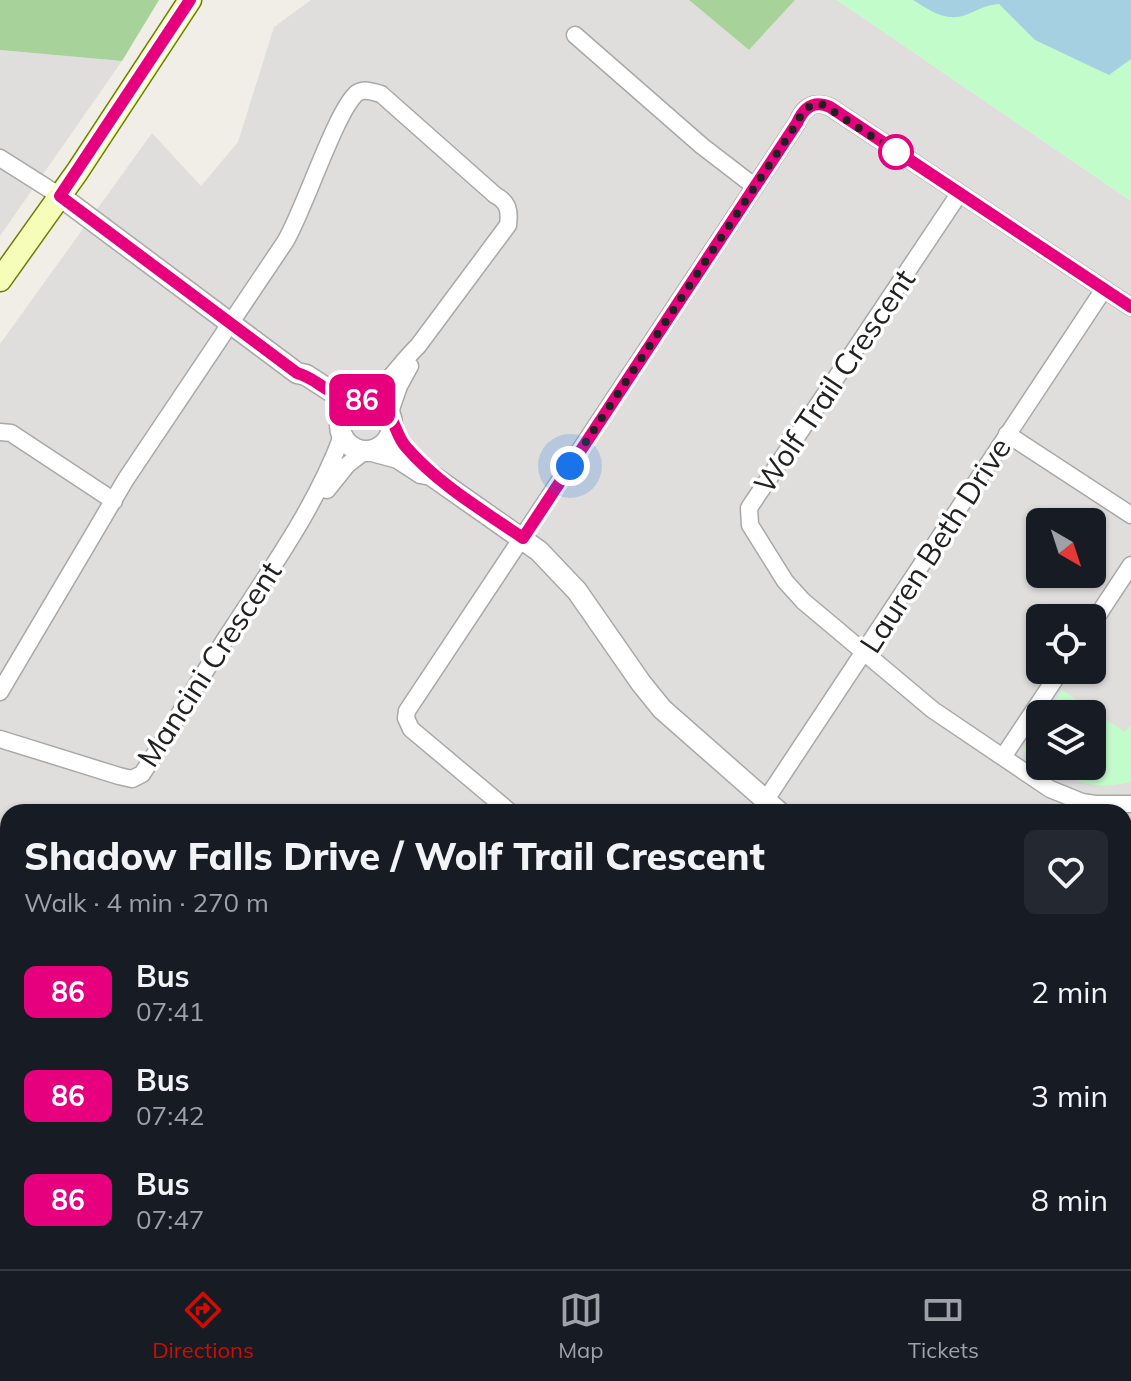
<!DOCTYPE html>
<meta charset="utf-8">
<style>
body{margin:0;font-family:Mulish,sans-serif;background:#242831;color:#f1f3f6;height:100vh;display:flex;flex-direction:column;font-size:30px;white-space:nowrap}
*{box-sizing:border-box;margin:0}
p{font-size:26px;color:#9ea1a6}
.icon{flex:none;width:44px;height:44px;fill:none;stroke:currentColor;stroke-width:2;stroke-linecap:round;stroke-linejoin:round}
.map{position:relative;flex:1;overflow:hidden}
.sheet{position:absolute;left:0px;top:804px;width:1132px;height:466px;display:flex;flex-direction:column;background:#171b24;border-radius:24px 24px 0 0;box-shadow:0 2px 6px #0004}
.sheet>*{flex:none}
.badge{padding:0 16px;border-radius:12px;font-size:28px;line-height:52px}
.needle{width:52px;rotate:141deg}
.buttons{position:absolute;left:1026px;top:508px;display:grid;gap:16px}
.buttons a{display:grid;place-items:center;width:80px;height:80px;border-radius:12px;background:#171b24;box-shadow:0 2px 6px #0004;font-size:40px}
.you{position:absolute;width:40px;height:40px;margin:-20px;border:6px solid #fff;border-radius:50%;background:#1a73e8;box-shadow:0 0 0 12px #1a73e833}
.map>.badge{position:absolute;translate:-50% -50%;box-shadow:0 0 0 4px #fff}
.round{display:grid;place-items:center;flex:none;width:84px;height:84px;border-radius:12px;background:#242831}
.summary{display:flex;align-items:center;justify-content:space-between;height:136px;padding:0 24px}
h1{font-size:38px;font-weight:800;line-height:60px}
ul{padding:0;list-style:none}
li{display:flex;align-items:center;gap:24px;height:104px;padding:0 24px}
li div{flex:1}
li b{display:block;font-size:30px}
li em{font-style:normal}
li .badge{min-width:88px;font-weight:700;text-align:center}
.tab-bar{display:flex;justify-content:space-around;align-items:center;height:112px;border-top:2px solid #363941;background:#171b24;font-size:22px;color:#9ea1a6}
.tab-bar a{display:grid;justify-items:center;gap:4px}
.tab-bar .current{color:#d10c00}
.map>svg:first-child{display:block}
</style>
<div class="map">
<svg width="1131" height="1269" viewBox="0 0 1131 1269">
<rect width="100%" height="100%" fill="#f1eee7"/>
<!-- residential -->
<path fill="#dfdedd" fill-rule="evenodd" d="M 689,0 L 749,50 L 795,0 L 837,0 L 1131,201 L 1131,1175 L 1124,1175 L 1124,812 L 8,812 L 8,850 L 0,849 L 0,344 L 152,133 L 201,186 L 238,142 L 274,27 L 311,0 ZM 1040,522 L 1092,522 L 1092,574 L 1040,574 ZM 1040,618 L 1092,618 L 1092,670 L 1040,670 ZM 1040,714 L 1092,714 L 1092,766 L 1040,766 Z
M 0,50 L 122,61 L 0,236 Z
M 8,1138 L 8,1262 L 931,1262 L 926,1269 L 0,1269 L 0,1149 Z"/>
<!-- forest -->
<path fill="#a7d39a" d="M 0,0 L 159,0 L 122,61 L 0,50 Z
M 689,0 L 795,0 L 749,50 Z
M 0,849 L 8,850 L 8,1138 L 0,1149 Z"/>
<!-- park -->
<path fill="#c3fccb" d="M 837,0 L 1131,0 L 1131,201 Z
M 1062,690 L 1125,732 L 1131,725 L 1131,782 C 1095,790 1080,784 1049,766 L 1092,766 L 1092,714 L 1046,714 Z
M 1040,723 L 1040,761 L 1022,751 Z
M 1124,1175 L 1131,1175 L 1131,1269 L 926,1269 L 931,1262 L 1124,1262 Z"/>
<!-- water -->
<path fill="#a5d0e1" d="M 913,0 L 1131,0 L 1131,59 L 1109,75 L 1035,40 L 999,4 C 986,5 980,9 968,14 C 947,23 931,11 913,0 Z"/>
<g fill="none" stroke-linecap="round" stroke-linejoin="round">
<!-- minor casing -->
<g stroke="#a8a8a8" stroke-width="19">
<path id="minor" d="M 575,35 L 702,146 L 754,186
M 0,158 L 60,196
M 959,194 L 749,508 L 750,525 L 785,581 L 803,601 L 933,710 L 1050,789 L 1082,802 L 1095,804 L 1131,804
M 389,415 L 399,386 L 410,366
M 0,432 L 11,433 L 114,501
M 1007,434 L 1131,515
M 327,490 L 347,465 L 365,451
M 1092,624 L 1131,565
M 0,692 L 126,479 L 285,242 C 304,211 336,110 357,93 C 365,88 373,92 381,94 L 495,195 C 508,202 510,210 508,225 L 418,346 C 398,365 387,387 363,400
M 0,739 L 119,776 L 132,779 L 142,774 C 171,730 197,683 226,638 C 268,573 315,509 342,436
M 1003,757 L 1061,670
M 765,801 L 1104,289
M 510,812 L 411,729 L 406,718 L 407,711 L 797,123 C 803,107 814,100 830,107 L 1131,307
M 1124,1157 L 1131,1157
M 216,1269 L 224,1262
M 627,1269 L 632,1262
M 826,1269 L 830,1262"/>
</g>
<!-- tertiary casing -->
<g stroke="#a8a8a8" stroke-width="23">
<path id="tertiary" d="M 60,196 L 297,373 L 306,375 L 337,395 L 356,401
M340 425a26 26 0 1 1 52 0a26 26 0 1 1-52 0Z
M 372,451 L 398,458 L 421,473 L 431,475 L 539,551 L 577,591 L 641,683 L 662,709 L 779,812
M 1124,982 L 1131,982"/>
</g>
<!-- secondary casing -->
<g stroke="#6a7f00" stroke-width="25">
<path id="secondary" d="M 0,280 L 77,172 L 190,0"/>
</g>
<!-- minor -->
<use href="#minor" stroke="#fff" stroke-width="16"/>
<!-- tertiary -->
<use href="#tertiary" stroke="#fff" stroke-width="20"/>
<!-- secondary -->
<use href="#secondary" stroke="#f6fdb9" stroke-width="22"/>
</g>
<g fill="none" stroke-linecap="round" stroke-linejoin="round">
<!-- line casing -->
<g stroke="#fff" stroke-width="18">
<path id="line" d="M 190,0 L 60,196 L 297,373 C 313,377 324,390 340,396 C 353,401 371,397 381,405 C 394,414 395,435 406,447 C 438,484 482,510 523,538 L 797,123 C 804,107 814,100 830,107 L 1131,307"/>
</g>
<!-- line -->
<use href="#line" stroke="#e6007e" stroke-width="12"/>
<!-- walk -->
<path stroke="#212121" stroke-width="8" stroke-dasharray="0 14.4" d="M 570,466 L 797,123 C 802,111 807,105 820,103 L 896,152"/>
</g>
<!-- markers -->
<circle fill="#fff" stroke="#e6007e" stroke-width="4" cx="896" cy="152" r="16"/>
<g text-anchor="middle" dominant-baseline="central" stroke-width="7" stroke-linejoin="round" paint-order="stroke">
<!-- street labels -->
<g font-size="30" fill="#212121" stroke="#fff">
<text transform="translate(834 381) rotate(-56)">Wolf Trail Crescent</text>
<text transform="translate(935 545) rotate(-57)">Lauren Beth Drive</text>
<text transform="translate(209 664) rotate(-57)">Mancini Crescent</text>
</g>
</g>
</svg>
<div class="buttons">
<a><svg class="needle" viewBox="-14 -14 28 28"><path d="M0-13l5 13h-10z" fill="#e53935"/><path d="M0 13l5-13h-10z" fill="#9ea1a6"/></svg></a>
<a><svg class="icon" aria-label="locate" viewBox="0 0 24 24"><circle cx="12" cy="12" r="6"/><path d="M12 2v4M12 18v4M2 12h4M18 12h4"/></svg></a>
<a><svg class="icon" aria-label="layers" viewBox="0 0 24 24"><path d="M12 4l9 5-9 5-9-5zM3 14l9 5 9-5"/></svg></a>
</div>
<div class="you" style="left:570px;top:466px"></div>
<b class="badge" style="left:362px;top:400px;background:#e6007e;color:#fff">86</b>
<section class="sheet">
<div class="summary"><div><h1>Shadow Falls Drive / Wolf Trail Crescent</h1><p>Walk · 4 min · 270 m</p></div><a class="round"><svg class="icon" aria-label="heart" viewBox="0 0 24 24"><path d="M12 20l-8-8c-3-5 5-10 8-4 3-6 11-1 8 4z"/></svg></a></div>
<ul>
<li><span class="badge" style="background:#e6007e;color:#fff">86</span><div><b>Bus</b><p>07:41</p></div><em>2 min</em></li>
<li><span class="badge" style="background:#e6007e;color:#fff">86</span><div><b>Bus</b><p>07:42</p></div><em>3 min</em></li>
<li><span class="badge" style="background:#e6007e;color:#fff">86</span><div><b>Bus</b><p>07:47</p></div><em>8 min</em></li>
</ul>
</section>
</div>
<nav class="tab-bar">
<a class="current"><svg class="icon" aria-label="directions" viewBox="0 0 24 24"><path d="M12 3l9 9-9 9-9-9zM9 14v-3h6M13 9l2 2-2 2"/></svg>Directions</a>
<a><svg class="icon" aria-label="map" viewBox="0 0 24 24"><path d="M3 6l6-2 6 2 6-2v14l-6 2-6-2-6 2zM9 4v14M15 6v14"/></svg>Map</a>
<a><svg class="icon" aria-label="tickets" viewBox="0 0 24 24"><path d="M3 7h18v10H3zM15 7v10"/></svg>Tickets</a>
</nav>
